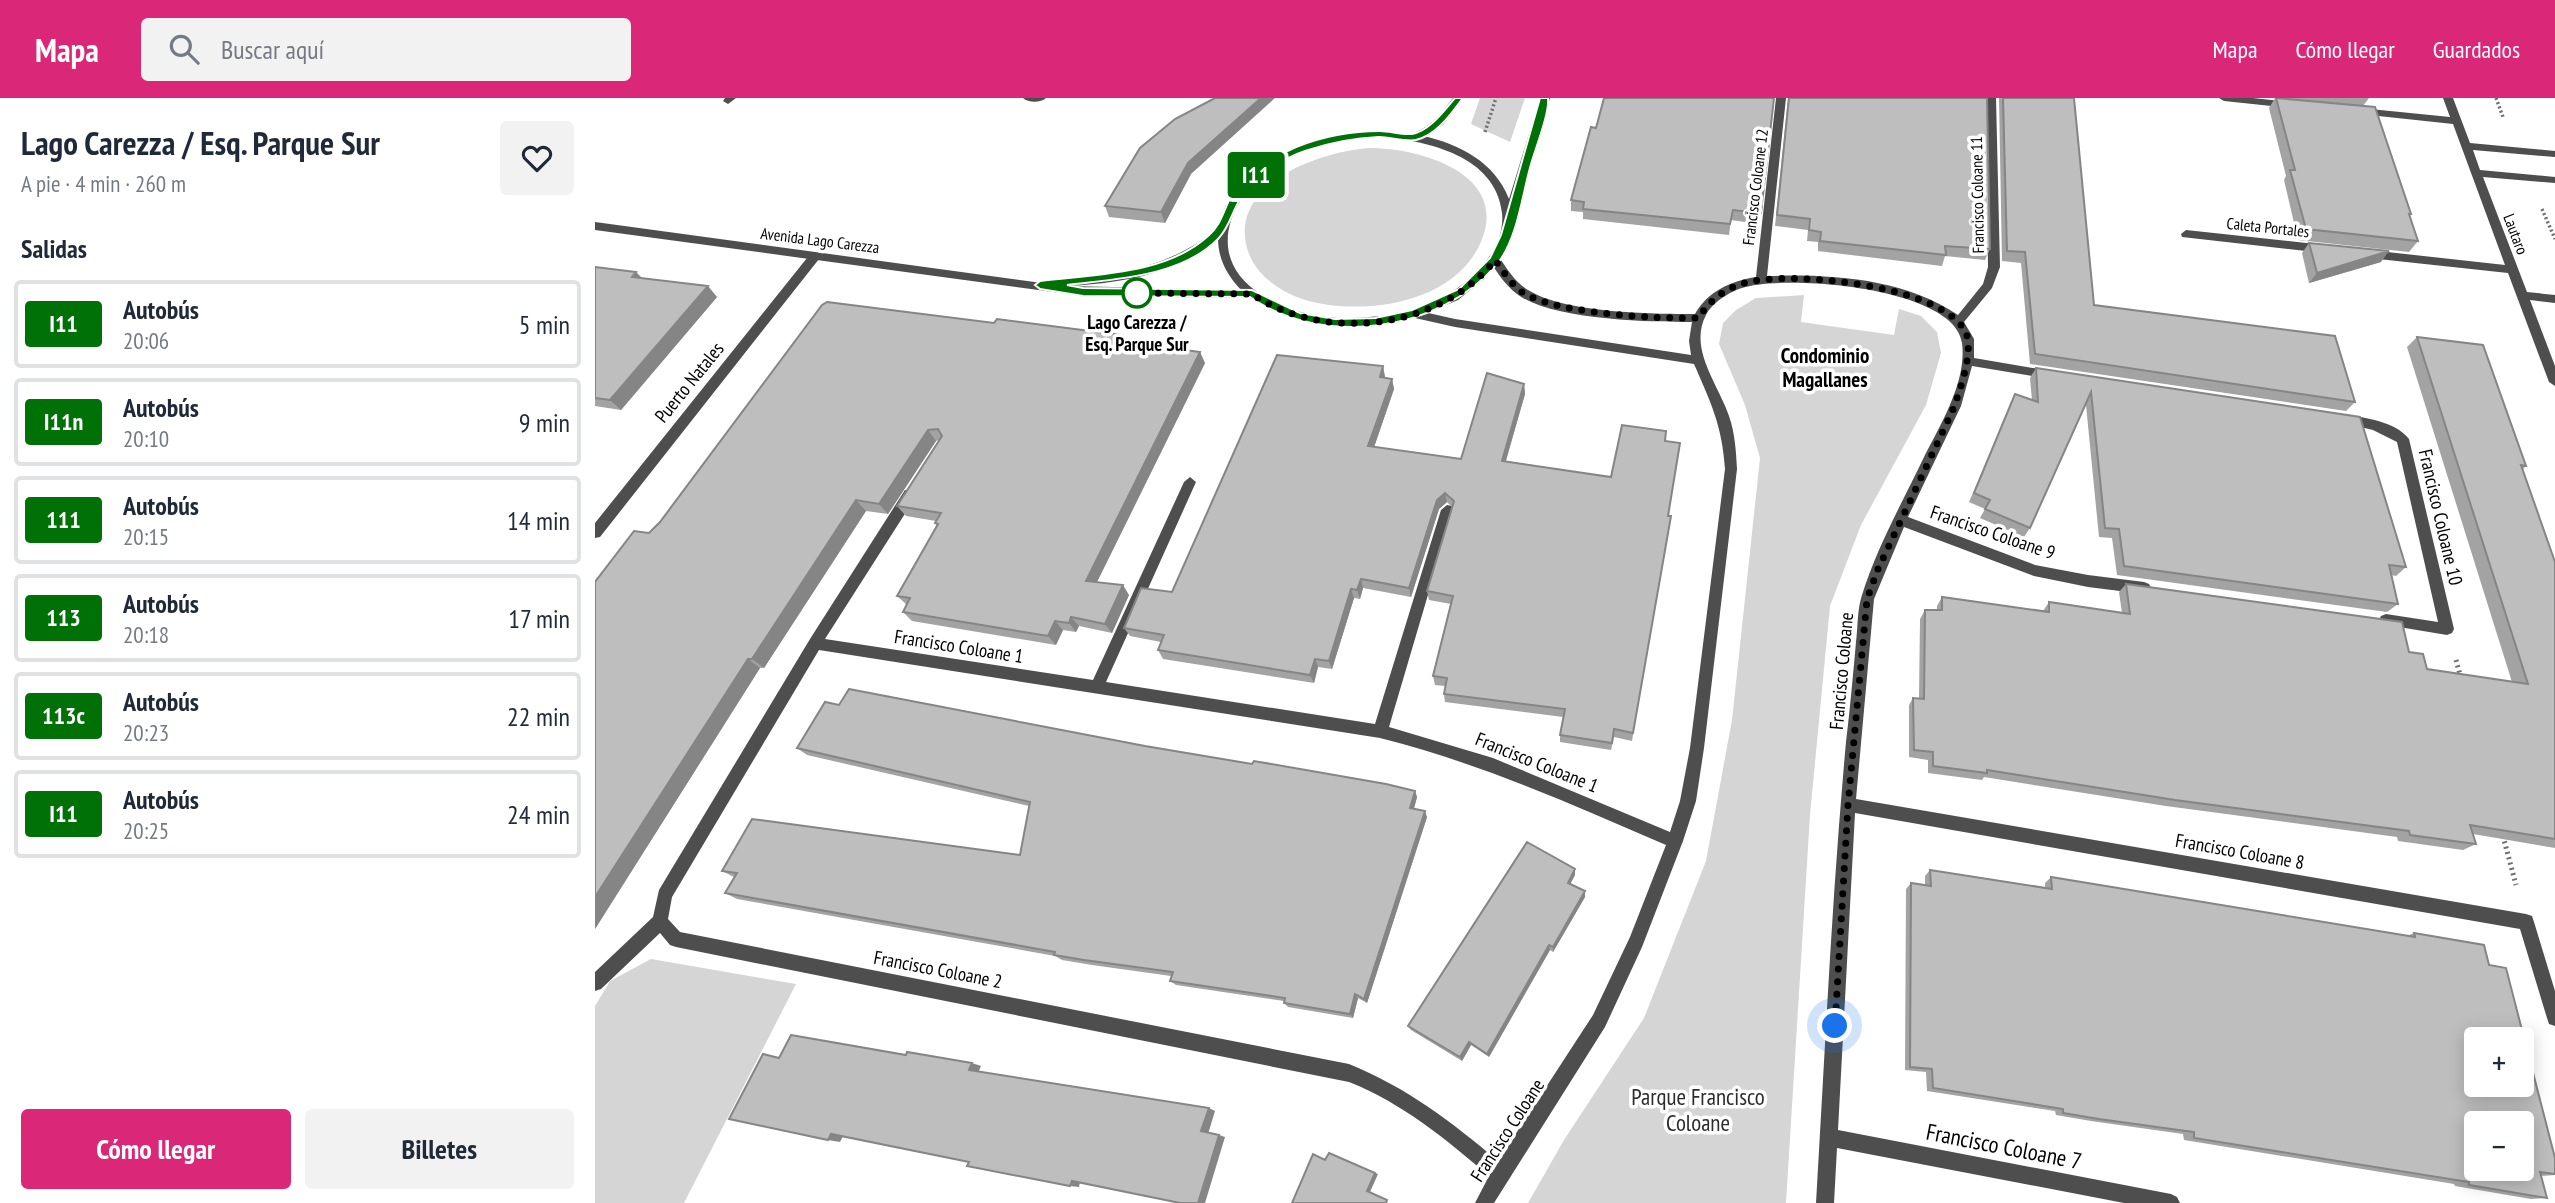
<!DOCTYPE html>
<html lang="es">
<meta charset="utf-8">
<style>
body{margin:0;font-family:"PT Sans Narrow",sans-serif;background:#f2f2f3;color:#1f2937;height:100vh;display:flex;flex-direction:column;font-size:26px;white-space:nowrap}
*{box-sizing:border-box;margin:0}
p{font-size:23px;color:#747a83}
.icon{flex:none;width:38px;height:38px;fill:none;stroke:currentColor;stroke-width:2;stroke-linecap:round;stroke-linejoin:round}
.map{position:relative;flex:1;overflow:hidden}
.panel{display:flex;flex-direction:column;background:#fff;width:595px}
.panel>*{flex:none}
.badge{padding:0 14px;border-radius:5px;font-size:24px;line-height:46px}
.controls{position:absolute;left:1869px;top:929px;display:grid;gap:14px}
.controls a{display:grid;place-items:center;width:70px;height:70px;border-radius:7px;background:#fff;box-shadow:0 4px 18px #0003;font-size:35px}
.you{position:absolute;width:35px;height:35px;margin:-18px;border:5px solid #fff;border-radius:50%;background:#1a73e8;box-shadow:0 0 0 10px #1a73e833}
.map>.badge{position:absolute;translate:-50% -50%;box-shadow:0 0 0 4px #fff}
h2{padding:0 21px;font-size:26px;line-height:63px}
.round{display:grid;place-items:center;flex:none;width:74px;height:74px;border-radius:7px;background:#f2f2f3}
.overview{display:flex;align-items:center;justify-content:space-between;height:119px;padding:0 21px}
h1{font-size:33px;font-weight:600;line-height:52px}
.primary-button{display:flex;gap:14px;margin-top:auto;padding:14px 21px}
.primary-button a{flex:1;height:80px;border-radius:7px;background:#db2777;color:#fff;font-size:28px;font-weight:600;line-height:80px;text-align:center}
.primary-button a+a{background:#f2f2f3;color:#1f2937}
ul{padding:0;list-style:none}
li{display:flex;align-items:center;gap:21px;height:88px;margin:0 14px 10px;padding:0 7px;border:4px solid #e0e1e3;border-radius:7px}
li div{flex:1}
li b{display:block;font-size:26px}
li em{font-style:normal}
li .badge{min-width:77px;font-weight:700;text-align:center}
header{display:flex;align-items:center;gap:42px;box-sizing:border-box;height:98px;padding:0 35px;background:#db2777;color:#fff}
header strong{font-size:33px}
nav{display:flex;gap:38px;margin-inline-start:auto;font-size:24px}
.search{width:490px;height:63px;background:#f2f2f3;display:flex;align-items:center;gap:18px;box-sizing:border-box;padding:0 24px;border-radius:7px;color:#747a83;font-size:26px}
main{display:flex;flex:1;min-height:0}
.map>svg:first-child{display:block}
</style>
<header>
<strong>Mapa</strong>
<div class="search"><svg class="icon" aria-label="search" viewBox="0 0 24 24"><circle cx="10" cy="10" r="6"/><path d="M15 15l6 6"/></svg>Buscar aquí</div>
<nav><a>Mapa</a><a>Cómo llegar</a><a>Guardados</a></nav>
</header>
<main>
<section class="panel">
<div class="overview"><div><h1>Lago Carezza / Esq. Parque Sur</h1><p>A pie · 4 min · 260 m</p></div><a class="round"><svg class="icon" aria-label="heart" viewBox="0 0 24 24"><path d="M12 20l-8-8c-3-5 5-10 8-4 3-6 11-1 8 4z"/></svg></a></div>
<h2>Salidas</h2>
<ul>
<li><span class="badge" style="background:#007106;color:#fff">I11</span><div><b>Autobús</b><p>20:06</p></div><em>5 min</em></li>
<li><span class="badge" style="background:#007106;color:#fff">I11n</span><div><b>Autobús</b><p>20:10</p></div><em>9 min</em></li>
<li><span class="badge" style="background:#007106;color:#fff">111</span><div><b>Autobús</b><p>20:15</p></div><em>14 min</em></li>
<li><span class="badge" style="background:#007106;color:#fff">113</span><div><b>Autobús</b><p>20:18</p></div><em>17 min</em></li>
<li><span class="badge" style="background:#007106;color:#fff">113c</span><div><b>Autobús</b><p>20:23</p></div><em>22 min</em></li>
<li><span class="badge" style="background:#007106;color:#fff">I11</span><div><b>Autobús</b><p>20:25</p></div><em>24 min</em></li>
</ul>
<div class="primary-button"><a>Cómo llegar</a><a>Billetes</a></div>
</section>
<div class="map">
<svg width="1960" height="1105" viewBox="0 0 1960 1105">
<rect width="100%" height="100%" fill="#fff"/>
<!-- green -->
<path fill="#d5d5d5" d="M 885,0 L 930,0 L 915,44 L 876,26 Z
M 775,50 C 825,50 917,76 885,146 C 857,207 766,218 710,202 C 683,193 657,175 651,146 C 638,83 728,53 775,50 Z
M 1209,197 L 1206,224 L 1299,237 L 1304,211 L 1326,218 L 1342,234 L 1346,255 L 1331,307 L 1266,427 L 1235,508 L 1215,717 L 1191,1105 L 933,1105 L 969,1042 L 1049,920 L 1111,763 L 1137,622 L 1165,360 L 1150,307 L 1124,246 L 1128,225 L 1141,212 L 1161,200 Z
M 56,861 L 201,886 L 89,1105 L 0,1105 L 0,908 L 15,883 Z"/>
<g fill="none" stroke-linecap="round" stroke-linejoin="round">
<!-- path-far1 -->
<path stroke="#707070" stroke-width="3.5" stroke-dasharray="2 2.5" stroke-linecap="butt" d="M 1901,0 L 1908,19
M 890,34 L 901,0
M 1947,111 L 1960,141"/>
<!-- path -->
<path stroke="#707070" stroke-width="5" stroke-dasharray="2 3.5" stroke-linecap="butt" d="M 1861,562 L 1866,580
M 1908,738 L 1921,787"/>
<!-- minor -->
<path fill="#4e4e4e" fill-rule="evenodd" d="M 130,0 L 141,0 L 133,6 L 128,3 Z
M 428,0 L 451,0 C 446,5 433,5 428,0 Z
M 1181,0 L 1191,0 L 1172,178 C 1236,176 1308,180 1363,217 L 1388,186 L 1393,169 L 1391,0 L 1401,0 L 1405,169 L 1397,190 L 1369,224 L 1379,241 L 1379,260 L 1456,273 L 1462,277 L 1456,281 L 1377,268 L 1366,308 L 1313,419 L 1440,467 L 1493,477 L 1549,484 L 1554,486 L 1556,490 L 1554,494 L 1549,496 L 1493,489 L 1439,478 L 1309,429 L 1279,501 L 1261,701 L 1931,816 L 1937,818 L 1939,824 L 1960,893 L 1960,928 L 1954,926 L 1952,920 L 1925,831 L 1260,715 L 1243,1032 L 1576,1096 L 1582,1099 L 1585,1105 L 1529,1105 L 1242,1050 L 1239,1105 L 1221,1105 C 1230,952 1237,797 1251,644 C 1255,611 1258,577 1261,544 C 1263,529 1262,512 1267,497 C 1282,449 1308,403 1330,357 C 1347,324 1372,282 1367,245 C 1360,189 1190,176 1147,190 C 1134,194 1117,205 1111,217 C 1093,251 1124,287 1134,318 C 1140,335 1141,353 1142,371 L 1109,650 L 1101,703 L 1088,743 L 1047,849 L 1010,929 L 899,1105 L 880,1105 L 894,1078 C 851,1041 807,1005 754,984 L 81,849 L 75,847 L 65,835 L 6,891 L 0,893 L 0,874 L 58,819 L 64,792 L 215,541 L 310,392 L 320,392 L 321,396 L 320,400 L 230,541 L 498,582 L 589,384 L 595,379 L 601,384 L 511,584 L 780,626 L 846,412 L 852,407 L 857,408 L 858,412 L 794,629 L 898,660 L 1075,734 L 1085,703 L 1095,650 L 1130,371 C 1127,327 1116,305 1099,266 L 860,229 L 820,220 L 814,216 L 820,212 L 860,221 L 1096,257 L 1094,243 L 1097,224 C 1053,224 956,222 922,196 C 910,187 902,174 894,162 L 896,159 L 904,159 C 912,171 920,184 933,192 C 970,215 1056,216 1100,216 C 1113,193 1136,183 1161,179 ZM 224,552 L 785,640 C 884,665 977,706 1071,747 L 1035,839 L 998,917 L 903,1063 C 857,1024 811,989 754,966 L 85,834 L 73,821 L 77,799 Z
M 1624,0 L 1658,0 L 1696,4 L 1701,7 L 1696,10 L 1629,3 Z
M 1848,0 L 1858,0 L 1875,45 L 1960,53 L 1960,59 L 1878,52 L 1885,72 L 1960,79 L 1960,85 L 1888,79 L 1932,194 L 1960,197 L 1960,205 L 1935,202 L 1960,268 L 1960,288 L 1954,284 L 1913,175 L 1774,160 L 1768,156 L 1774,152 L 1910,167 L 1858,26 L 1765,16 L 1760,13 L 1765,10 L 1855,19 Z
M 1591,132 L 1729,147 L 1734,151 L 1729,155 L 1587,139 L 1586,136 Z
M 220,154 L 226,158 L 224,161 L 5,439 L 0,440 L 0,425 L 216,155 Z
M 1749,316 C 1770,320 1800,323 1814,341 L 1859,531 L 1857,535 L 1852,537 L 1786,526 L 1784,522 L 1786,518 L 1791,516 L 1843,524 L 1802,344 L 1778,332 L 1745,324 L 1743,321 Z"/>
<!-- tertiary -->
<path fill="#4e4e4e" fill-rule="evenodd" d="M 858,0 L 868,0 L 848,27 L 828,38 C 864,46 900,64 914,101 L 945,0 L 955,0 L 918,119 L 916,137 L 908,156 L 889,181 L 863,202 L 828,217 L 794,226 L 758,229 L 723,226 L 691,218 L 655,200 L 488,198 L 0,132 L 0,124 L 462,187 L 463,182 L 467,181 C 516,178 562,171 604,144 C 610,140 620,133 624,127 C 627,121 628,113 631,107 C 643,83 665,65 689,54 C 719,41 755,33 788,33 C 797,33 810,38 819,35 C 837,28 847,14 858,0 ZM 787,39 C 833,43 901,58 907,115 C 910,147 887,171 864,189 C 838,209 805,217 774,219 C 737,223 699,217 667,197 C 602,157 640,86 694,60 C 723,45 755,41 787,39 ZM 623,140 C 623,161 632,177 646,192 L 475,188 C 526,185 584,176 623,140 Z"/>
</g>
<!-- wall -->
<path fill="#a3a3a3" d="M 1193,0 L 1392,0 L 1395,151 L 1390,162 L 1350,158 L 1347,168 L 1223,153 L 1223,144 L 1212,143 L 1213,132 L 1180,128 Z
M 1404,0 L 1479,0 L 1499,207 L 1760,304 L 1751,313 L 1435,266 L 1426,165 L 1407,163 Z
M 1680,0 L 1774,0 L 1768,8 L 1816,116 L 1815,118 L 1823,143 L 1814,154 L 1703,142 L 1689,82 L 1691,78 L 1674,10 Z
M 1001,30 L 1166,115 L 1164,126 L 1136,122 L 1134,137 L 988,121 L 988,114 L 976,113 L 976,102 Z
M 596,76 L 570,125 L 514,119 L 510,108 Z
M 1714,145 L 1786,164 L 1714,185 L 1707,155 Z
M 0,169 L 41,174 L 46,180 L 122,199 L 26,312 L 0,308 Z
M 1822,239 L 1931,368 L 1927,372 L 1960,464 L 1960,750 L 1878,736 L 1881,746 L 1868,752 L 1803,743 L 1802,739 L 1571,708 L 1389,679 L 1387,682 L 1333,675 L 1333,662 L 1314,659 L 1314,607 L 1318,600 L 1324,600 L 1325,521 L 1330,512 L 1342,512 L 1342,508 L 1347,499 L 1448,513 L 1454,504 L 1527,515 L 1524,494 L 1531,486 L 1814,554 L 1832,571 L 1917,584 L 1812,249 Z
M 530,244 L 610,265 L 502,484 L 534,497 L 517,535 L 484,528 L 481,534 L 468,532 L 461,547 L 317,523 L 308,514 L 312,507 L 302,498 L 342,428 L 340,425 L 341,423 L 311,418 L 302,408 L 344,342 L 341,343 L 293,416 L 271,413 L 169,570 L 165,570 L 0,831 L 0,484 L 54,435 Z
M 788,268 L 790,280 L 797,281 L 799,291 L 779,349 L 866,361 L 929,286 L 930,296 L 911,363 L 1016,379 L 1071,333 L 1070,343 L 1073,418 L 1037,643 L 1019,639 L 1016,652 L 965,644 L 965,637 L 968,619 L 850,604 L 849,596 L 850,588 L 840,587 L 838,578 L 856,506 L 834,502 L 832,493 L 857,409 L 852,404 L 844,411 L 816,499 L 768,490 L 765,501 L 759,500 L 737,571 L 723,569 L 719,585 L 568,561 L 563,552 L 566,544 L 535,538 L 529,530 L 577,494 Z
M 1441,270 L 1765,319 L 1811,469 L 1801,478 L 1796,477 L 1803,506 L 1792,514 L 1522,477 L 1517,440 L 1504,439 L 1491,307 L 1435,430 L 1429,439 L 1385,420 L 1390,411 L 1374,404 L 1420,296 L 1437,302 L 1435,280 Z
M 244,607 L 550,648 L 820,693 L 822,699 L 819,711 L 832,719 L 772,905 L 763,900 L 758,920 L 693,909 L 689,905 L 689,903 L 581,887 L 575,883 L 576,878 L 497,867 L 467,862 L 460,858 L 142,801 L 130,795 L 139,779 L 127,773 L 425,757 L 434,708 L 212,657 L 202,650 Z
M 1335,772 L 1450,790 L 1450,785 L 1456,779 L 1812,838 L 1819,835 L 1894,867 L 1960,1060 L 1960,1077 L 1946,1078 L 1952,1100 L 1936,1101 L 1860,1088 L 1859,1086 L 1589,1042 L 1588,1036 L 1496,1023 L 1461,1017 L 1460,1013 L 1332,993 L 1331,974 L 1310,972 L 1311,791 L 1316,785 L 1330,787 L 1330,778 Z
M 980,777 L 975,786 L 990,793 L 990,799 L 958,854 L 955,852 L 894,959 L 876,947 L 867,963 L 816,932 L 813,928 Z"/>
<!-- shaded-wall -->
<path fill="#858585" d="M 666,0 L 680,0 L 596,76 L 570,125 L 566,114 L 593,65 Z
M 1794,153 L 1786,164 L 1714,185 L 1722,175 Z
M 41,174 L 51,184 L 37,179 Z
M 113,188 L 122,199 L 26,312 L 15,302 Z
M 605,254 L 610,265 L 498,492 L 491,483 Z
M 788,268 L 790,279 L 787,289 L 785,279 Z
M 797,281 L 799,291 L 776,358 L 773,348 Z
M 929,286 L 930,296 L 908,372 L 907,363 Z
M 333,332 L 341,343 L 293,416 L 284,406 Z
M 850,395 L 852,404 L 844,411 L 816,499 L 814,490 L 842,402 Z
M 261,402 L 271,413 L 169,570 L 157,561 Z
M 766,481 L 768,490 L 765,501 L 762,492 Z
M 528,487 L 534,497 L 517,535 L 510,526 Z
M 756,491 L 759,500 L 737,571 L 734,563 Z
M 476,519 L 484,528 L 481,534 L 474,525 Z
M 460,523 L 468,532 L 461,547 L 453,538 Z
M 153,561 L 165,570 L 0,831 L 0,799 Z
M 720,561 L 723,569 L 719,585 L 715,577 Z
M 820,693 L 822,699 L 817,717 L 815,710 Z
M 830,713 L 832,719 L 772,905 L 769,901 Z
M 980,771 L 980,777 L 973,790 L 973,785 Z
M 990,793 L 990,799 L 958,854 L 958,849 Z
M 954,847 L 955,852 L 894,959 L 892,956 Z
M 760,896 L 763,900 L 758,920 L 755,916 Z
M 874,944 L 876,947 L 867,963 L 865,959 Z
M 377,965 L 386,968 L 383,975 L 374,972 Z
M 614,1010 L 620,1013 L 613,1036 L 606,1033 Z
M 236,1036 L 248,1038 L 245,1044 L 233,1042 Z
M 624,1037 L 630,1039 L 610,1105 L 603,1105 Z
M 780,1075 L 783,1076 L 775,1094 L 772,1093 Z
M 477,1083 L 485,1084 L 484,1089 L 475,1088 Z"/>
<!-- building -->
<path fill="#bebebe" stroke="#858585" stroke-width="2" fill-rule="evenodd" d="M 620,0 L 666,0 L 593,65 L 566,114 L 510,108 L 545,50 L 580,21 Z
M 1009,0 L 1179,0 L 1166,115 L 1138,112 L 1135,126 L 988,111 L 989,104 L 976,102 L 996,29 L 1001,30 Z
M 1194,0 L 1392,0 L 1395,151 L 1350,148 L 1351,157 L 1225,143 L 1226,134 L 1214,132 L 1215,121 L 1182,117 Z
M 1408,0 L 1479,0 L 1499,207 L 1740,238 L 1760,304 L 1440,256 L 1430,154 L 1412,153 Z
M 1681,0 L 1780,9 L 1816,116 L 1814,116 L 1823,143 L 1711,131 L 1695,72 L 1700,72 Z
M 1714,145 L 1794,153 L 1722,175 Z
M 0,169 L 41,174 L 37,179 L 113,188 L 15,302 L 0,300 Z
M 232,204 L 399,225 L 402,221 L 527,237 L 524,243 L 605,254 L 491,483 L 528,487 L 510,526 L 476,519 L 474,525 L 460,523 L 453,538 L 308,514 L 315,500 L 302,498 L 343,426 L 340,425 L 346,415 L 302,408 L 347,338 L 343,331 L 333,332 L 284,406 L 261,402 L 157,561 L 153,561 L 0,799 L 0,484 L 39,433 L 54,435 L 65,424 L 227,207 Z
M 1822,239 L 1888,247 L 1931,368 L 1926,367 L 1960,464 L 1960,741 L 1875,727 L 1881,746 L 1815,737 L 1814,733 L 1580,702 L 1392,672 L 1392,675 L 1338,668 L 1338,654 L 1319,652 L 1318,600 L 1329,601 L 1330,512 L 1347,512 L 1347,499 L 1454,514 L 1454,504 L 1535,516 L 1531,486 L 1807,524 L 1814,554 L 1828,556 L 1832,571 L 1933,586 Z
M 682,257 L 788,268 L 785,279 L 797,281 L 773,348 L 866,361 L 892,275 L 929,286 L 907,363 L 1016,379 L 1027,327 L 1071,333 L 1070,343 L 1085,345 L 1073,418 L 1076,418 L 1038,635 L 1019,631 L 1017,645 L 965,637 L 970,611 L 849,596 L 852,580 L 838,578 L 858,498 L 832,493 L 859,403 L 850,395 L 842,402 L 814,490 L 766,481 L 762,492 L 756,491 L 734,563 L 720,561 L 715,577 L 563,552 L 569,537 L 529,530 L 546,490 L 577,494 Z
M 1441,270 L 1765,319 L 1811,469 L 1794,467 L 1803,506 L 1529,468 L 1524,431 L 1510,430 L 1496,294 L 1435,430 L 1390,411 L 1395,402 L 1379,395 L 1420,296 L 1443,304 Z
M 254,591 L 550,648 L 657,666 L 659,663 L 791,686 L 820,693 L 815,710 L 830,713 L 769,901 L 760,896 L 755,916 L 689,905 L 690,900 L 575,883 L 578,874 L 489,862 L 459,857 L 460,854 L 130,795 L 142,775 L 127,773 L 157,721 L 425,757 L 435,704 L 202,650 L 230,604 L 244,607 Z
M 932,744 L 980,771 L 973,785 L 990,793 L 958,849 L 954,847 L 892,956 L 874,944 L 865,959 L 813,928 Z
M 1335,772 L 1457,791 L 1456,779 L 1820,839 L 1819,835 L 1889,847 L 1894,867 L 1911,870 L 1960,1060 L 1960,1076 L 1945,1074 L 1952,1100 L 1874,1087 L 1874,1084 L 1599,1040 L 1599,1034 L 1504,1021 L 1468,1015 L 1468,1011 L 1338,990 L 1337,971 L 1315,969 L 1316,785 L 1336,788 ZM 1881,942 L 1927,942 L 1927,987 L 1881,987 ZM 1881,1026 L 1927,1026 L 1927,1071 L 1881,1071 Z
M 196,937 L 311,957 L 312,954 L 377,965 L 374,972 L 614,1010 L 606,1033 L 624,1037 L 603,1105 L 585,1105 L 477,1083 L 475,1088 L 372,1068 L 374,1064 L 236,1036 L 233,1042 L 134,1021 L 168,956 L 184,960 Z
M 734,1055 L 780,1075 L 772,1093 L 792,1102 L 791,1105 L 697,1105 L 718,1056 L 730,1062 Z"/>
<!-- line -->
<path fill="#007106" stroke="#fff" stroke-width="2" d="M 860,0 L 868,0 C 856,16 842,37 821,42 C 810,44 795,39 784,39 C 759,40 734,45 710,53 C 689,60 664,77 649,95 C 638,109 636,128 623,141 C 586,179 520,181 472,187 L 488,190 L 657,192 L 705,215 L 740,221 L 780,220 L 817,212 L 864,191 L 895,160 L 906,137 L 945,0 L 953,0 C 955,15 940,51 935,70 C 927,99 922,141 903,165 C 846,234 728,250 655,199 L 488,198 L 445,191 L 440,187 L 445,183 C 500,176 570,177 613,138 C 628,126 629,107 640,92 C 654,74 680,58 701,49 C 726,39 757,33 785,33 C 795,33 806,37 817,36 C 835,33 849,12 860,0 Z"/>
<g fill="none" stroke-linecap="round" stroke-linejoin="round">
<!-- walk -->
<path stroke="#000" stroke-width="7" stroke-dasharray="0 12.6" d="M 542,195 L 540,195 L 657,196 C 729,245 845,232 900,162 C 909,174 918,190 932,197 C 969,216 1062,221 1104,220 C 1113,203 1131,190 1149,185 C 1195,172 1349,187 1371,235 C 1379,254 1364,295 1357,314 L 1283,471 L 1272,501 L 1253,707 L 1240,928"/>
</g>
<!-- markers -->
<circle fill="#fff" stroke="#007106" stroke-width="3.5" cx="542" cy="195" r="14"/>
<g text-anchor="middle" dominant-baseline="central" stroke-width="7" stroke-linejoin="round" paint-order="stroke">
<!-- far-street labels -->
<g font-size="16" fill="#000" stroke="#fff">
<text transform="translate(1160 89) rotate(-83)">Francisco Coloane 12</text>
<text transform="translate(1382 97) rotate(-91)">Francisco Coloane 11</text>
<text transform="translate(1673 129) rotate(6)">Caleta Portales</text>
<text transform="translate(1921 136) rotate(69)">Lautaro</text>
<text transform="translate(225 142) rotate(7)">Avenida Lago Carezza</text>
</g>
<!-- stop labels -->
<g font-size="19" font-weight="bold" fill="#000" stroke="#fff">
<text x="542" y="224">Lago Carezza /<tspan x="542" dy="22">Esq. Parque Sur</tspan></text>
</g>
<!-- street labels -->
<g font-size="19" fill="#000" stroke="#fff">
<text transform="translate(94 284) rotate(-51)">Puerto Natales</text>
<text transform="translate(1846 419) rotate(77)">Francisco Coloane 10</text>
<text transform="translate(1398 434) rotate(19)">Francisco Coloane 9</text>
<text transform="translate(364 548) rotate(9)">Francisco Coloane 1</text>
<text transform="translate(1246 573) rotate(-85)">Francisco Coloane</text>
<text transform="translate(942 664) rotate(22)">Francisco Coloane 1</text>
<text transform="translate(1645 753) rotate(10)">Francisco Coloane 8</text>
<text transform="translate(343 871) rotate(11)">Francisco Coloane 2</text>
<text transform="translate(912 1032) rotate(-57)">Francisco Coloane</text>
</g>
<!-- neighbourhood labels -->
<g font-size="21" font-weight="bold" fill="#000" stroke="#fff">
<text x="1230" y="257">Condominio<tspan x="1230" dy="24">Magallanes</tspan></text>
</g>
<!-- near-park labels -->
<g font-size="23" fill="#2c2c2c" stroke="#fff">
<text x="1103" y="998">Parque Francisco<tspan x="1103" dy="26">Coloane</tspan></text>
</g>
<!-- near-street labels -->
<g font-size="23" fill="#000" stroke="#fff">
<text transform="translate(1409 1048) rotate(11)">Francisco Coloane 7</text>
</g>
</g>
</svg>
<div class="controls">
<a>+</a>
<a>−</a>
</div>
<div class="you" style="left:1240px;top:928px"></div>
<b class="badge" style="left:661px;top:77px;background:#007106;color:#fff">I11</b>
</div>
</main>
